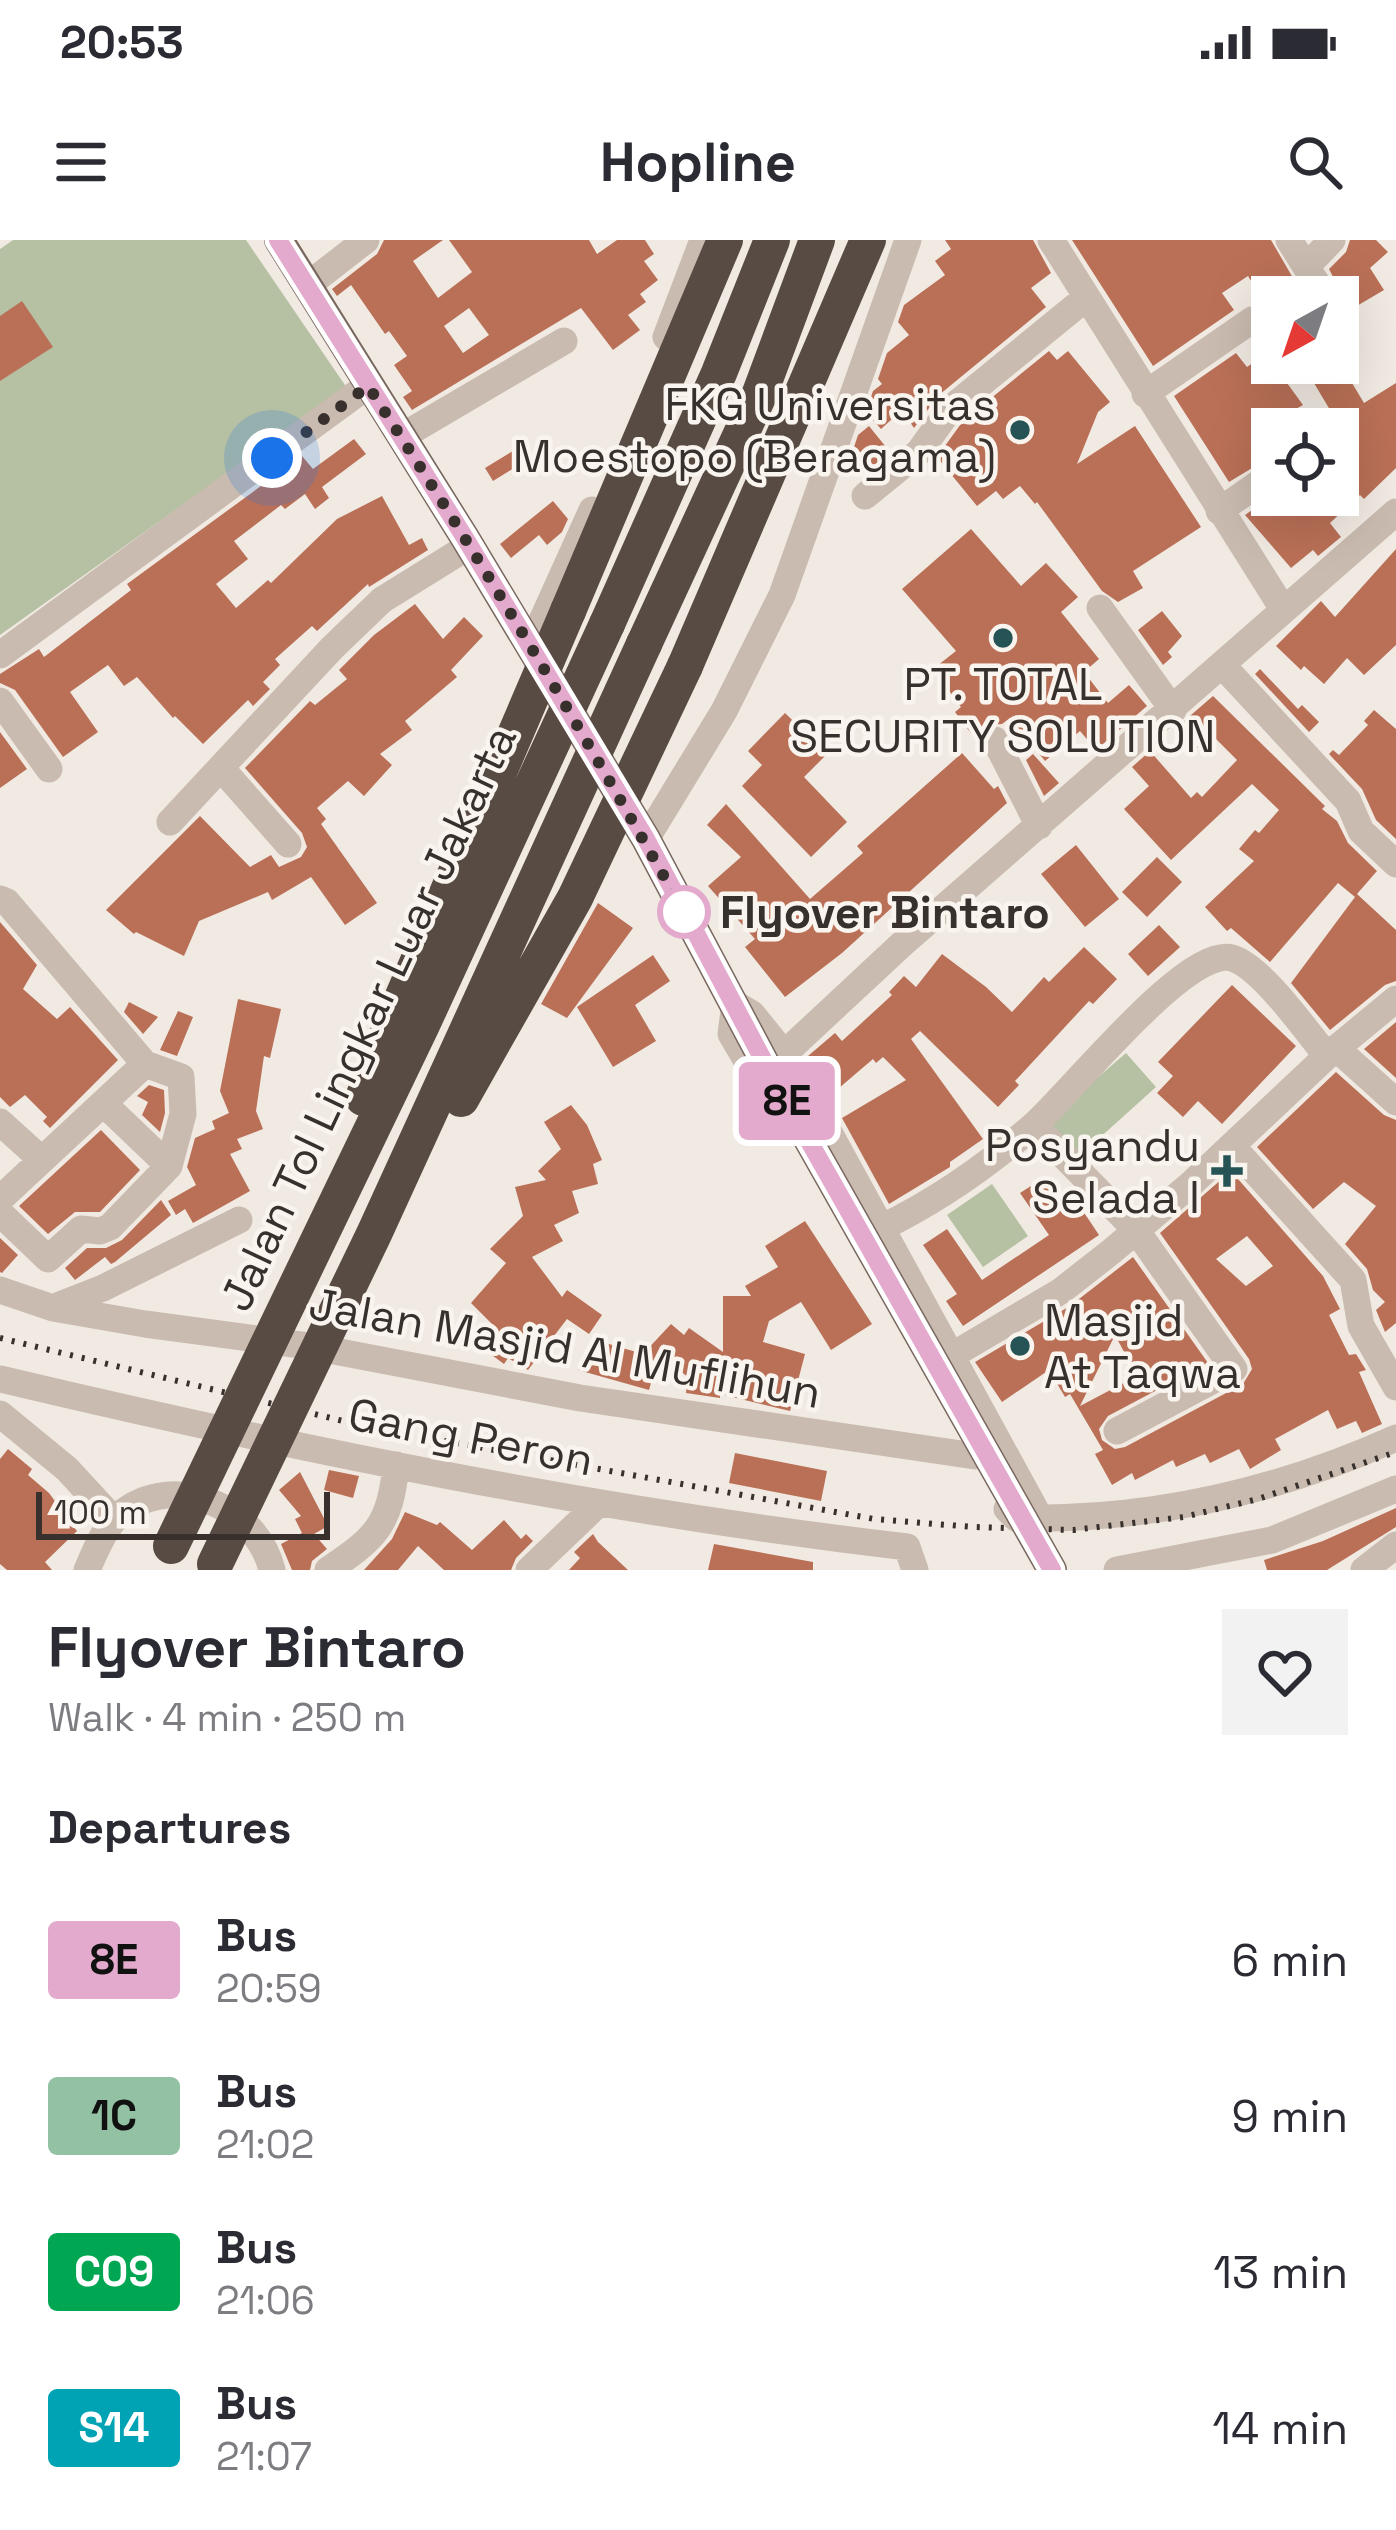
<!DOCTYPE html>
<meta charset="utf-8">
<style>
body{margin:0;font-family:"Space Grotesk",sans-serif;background:#f2f2f3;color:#2b2b33;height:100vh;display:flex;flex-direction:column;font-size:45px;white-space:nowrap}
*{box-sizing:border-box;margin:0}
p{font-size:39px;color:#7c7c81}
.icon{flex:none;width:66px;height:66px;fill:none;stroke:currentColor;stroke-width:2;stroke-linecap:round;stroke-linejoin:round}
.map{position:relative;height:1330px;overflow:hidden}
.panel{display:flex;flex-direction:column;background:#fff;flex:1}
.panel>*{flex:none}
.badge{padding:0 24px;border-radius:9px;font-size:42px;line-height:78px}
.needle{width:78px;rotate:220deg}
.fabs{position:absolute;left:1251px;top:36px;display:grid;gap:24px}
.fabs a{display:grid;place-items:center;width:108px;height:108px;border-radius:0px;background:#fff;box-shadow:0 12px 48px #0002;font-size:60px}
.scale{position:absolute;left:36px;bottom:30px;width:294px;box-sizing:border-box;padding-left:12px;border:6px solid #38302c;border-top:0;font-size:33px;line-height:42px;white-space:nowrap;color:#38302c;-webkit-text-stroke:9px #f9f4ee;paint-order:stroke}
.you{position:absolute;width:60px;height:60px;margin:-30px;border:9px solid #fff;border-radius:50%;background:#1a73e8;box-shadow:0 0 0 18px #1a73e833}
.map>.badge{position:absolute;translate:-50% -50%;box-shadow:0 0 0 6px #fff}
h2{padding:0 48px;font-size:45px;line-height:108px}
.round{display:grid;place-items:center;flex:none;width:126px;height:126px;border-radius:0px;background:#f2f2f3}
.summary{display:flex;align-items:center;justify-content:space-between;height:204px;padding:0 48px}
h1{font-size:57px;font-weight:700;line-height:90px}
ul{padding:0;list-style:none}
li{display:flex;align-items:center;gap:36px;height:156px;padding:0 48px}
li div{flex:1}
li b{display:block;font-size:45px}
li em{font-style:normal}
li .badge{min-width:132px;font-weight:700;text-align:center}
.status{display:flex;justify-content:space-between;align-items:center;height:84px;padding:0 60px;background:#fff;direction:ltr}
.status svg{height:33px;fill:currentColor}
header{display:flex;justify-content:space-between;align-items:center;height:156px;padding:0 48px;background:#fff;font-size:54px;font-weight:700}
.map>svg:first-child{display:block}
</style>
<div class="status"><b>20:53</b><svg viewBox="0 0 49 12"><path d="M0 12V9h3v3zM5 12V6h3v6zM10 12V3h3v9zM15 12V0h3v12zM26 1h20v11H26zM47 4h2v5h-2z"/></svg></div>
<header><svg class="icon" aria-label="menu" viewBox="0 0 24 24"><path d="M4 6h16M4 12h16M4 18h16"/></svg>Hopline<svg class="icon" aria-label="search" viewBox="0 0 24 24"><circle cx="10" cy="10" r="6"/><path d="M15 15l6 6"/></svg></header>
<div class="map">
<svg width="1396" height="1330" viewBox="0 0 1396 1330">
<rect width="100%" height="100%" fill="#f1eae2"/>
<!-- green -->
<path fill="#b6c0a3" d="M 13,0 L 246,0 L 347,148 L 0,395 L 0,9 Z
M 1126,813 L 1156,847 L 1075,920 L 1045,883 Z
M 992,944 L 1028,996 L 983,1027 L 947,975 Z"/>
<!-- building -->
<path fill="#ba7057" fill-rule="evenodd" d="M 384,0 L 443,0 L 413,21 L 438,58 L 472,32 L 449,0 L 589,0 L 597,14 L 617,0 L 645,0 L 654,14 L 644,21 L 658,40 L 640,54 L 646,62 L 628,75 L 640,90 L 613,110 L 581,68 L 412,170 L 403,157 L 412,151 L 394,125 L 407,116 L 389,91 L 385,94 L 351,45 L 337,56 L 332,49 L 377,14 ZM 469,68 L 489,95 L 463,113 L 444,86 Z
M 945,0 L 1033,0 L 1051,33 L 1031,48 L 1046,67 L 939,155 L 914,188 L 902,170 L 881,189 L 866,172 L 873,151 L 882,144 L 878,139 L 887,113 L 909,95 L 898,82 L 904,65 L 945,35 L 935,21 L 951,9 Z
M 1072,0 L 1271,0 L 1304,57 L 1261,57 L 1248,36 L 1222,53 L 1234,70 L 1153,126 Z
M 1350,0 L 1376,0 L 1388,12 L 1370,28 L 1384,50 L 1350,70 L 1329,29 L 1346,12 Z
M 22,61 L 53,107 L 0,141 L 0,76 Z
M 1049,111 L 1057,120 L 1068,111 L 1110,162 L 1098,172 L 1077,224 L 1135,186 L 1201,287 L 1133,331 L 1143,348 L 1118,362 L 1102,351 L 1037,262 L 1035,264 L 1020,246 L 1003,259 L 996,251 L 977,266 L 937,217 L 963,181 Z
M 1236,113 L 1247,127 L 1266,114 L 1303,165 L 1285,175 L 1296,189 L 1272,189 L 1272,216 L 1229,242 L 1174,156 Z
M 1302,123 L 1340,123 L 1364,163 L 1396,143 L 1396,228 L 1364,259 L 1360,255 L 1330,283 L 1341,297 L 1318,316 L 1313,310 L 1291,328 L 1245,275 L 1273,255 L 1338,255 L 1338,220 L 1351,205 Z
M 869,186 L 890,212 L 862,235 L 850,219 L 858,195 Z
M 354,199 L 366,214 L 322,247 L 329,258 L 315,269 L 305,254 L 285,269 L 281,265 L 234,301 L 248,319 L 216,344 L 236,368 L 268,340 L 271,343 L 337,279 L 382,256 L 409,305 L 422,298 L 428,310 L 369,347 L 368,344 L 317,391 L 312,386 L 275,419 L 280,425 L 263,442 L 270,449 L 253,466 L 248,460 L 203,504 L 175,476 L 173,478 L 137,437 L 124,446 L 108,425 L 70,452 L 98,492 L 63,517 L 15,450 L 0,443 L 0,434 L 39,409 L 44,417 L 131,350 L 127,344 L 302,216 L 313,229 Z
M 516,209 L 524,222 L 493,241 L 485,228 Z
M 553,261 L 568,279 L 562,292 L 547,305 L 539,295 L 511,318 L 500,304 Z
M 971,289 L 1021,346 L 1046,323 L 1078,357 L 1061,372 L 1099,419 L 1084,432 L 1108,463 L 1129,445 L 1147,466 L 1096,510 L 1080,491 L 1045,521 L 1010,478 L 1002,484 L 986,485 L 977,501 L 955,472 L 961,467 L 933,429 L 956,411 L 902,349 Z
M 1396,309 L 1396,405 L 1364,435 L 1347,418 L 1324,444 L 1304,426 L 1301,430 L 1276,406 L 1321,361 L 1335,377 Z
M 415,364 L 443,399 L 464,377 L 483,396 L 451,430 L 457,437 L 405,481 L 412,490 L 380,514 L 392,525 L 364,556 L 348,541 L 317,568 L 326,579 L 321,584 L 377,663 L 345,685 L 311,637 L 272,660 L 268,652 L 199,681 L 184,716 L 136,692 L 134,694 L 106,670 L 200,576 L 250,627 L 271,615 L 279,627 L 301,617 L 307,607 L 302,593 L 245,528 L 310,461 L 315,465 L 347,439 L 339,430 L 374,395 Z
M 1162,371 L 1182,396 L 1168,412 L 1172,417 L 1163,425 L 1138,390 Z
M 1260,429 L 1298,469 L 1302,465 L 1319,482 L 1309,492 L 1255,434 Z
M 1213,456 L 1325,566 L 1322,569 L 1337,581 L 1348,603 L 1377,631 L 1357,654 L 1396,690 L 1396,741 L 1385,745 L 1330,790 L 1291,743 L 1355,657 L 1338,643 L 1270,722 L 1231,688 L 1227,691 L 1205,667 L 1254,621 L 1239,609 L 1255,590 L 1259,593 L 1279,570 L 1252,544 L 1171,620 L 1124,569 L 1149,546 L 1132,527 L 1150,511 L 1191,558 L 1197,552 L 1202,557 L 1237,520 L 1212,495 L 1195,510 L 1176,488 Z
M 1374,470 L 1396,489 L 1396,599 L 1376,580 L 1362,549 L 1329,514 L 1333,510 L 1339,515 L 1368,485 L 1364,481 Z
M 785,473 L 827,514 L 804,537 L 847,582 L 811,617 L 742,546 L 762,525 L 748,511 Z
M 0,492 L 27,529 L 0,548 Z
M 962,513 L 994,549 L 998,546 L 1007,563 L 842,713 L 785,757 L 745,707 L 755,699 L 708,646 L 741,617 L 707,585 L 726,564 L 810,659 L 863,613 L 857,606 Z
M 1033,514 L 1059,543 L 1044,556 L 1026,520 Z
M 1076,605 L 1119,659 L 1085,687 L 1041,634 Z
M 1157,617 L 1182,642 L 1147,677 L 1122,652 Z
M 598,663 L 633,688 L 567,778 L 541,764 Z
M 0,682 L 37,725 L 23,749 L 57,779 L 70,767 L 118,820 L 50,888 L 43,881 L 47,877 L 25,855 L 10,867 L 0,857 Z
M 1159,685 L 1180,707 L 1148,736 L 1128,714 Z
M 1084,707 L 1117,739 L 1093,764 L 1089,761 L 1015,841 L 1019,845 L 998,867 L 920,791 L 911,799 L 983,899 L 950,922 L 950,927 L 889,964 L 842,878 L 906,840 L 883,817 L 876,823 L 873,819 L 832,854 L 808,816 L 835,793 L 842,801 L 892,755 L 889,752 L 904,736 L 916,747 L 942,714 L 986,747 L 1012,772 L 1044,737 L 1049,742 Z
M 653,715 L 670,741 L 635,765 L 656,801 L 613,827 L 577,767 Z
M 1232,745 L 1296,806 L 1222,884 L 1198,861 L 1183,877 L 1157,853 L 1173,836 L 1158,822 Z
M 238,759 L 281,769 L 270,818 L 264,816 L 256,871 L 263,889 L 237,899 L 242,909 L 230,914 L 250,951 L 193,983 L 185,969 L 176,975 L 168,961 L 196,945 L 187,927 L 195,898 L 215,889 L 212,881 L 229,873 L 220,851 Z
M 129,762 L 158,777 L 143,794 L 124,772 Z
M 178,771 L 193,777 L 177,816 L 160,810 Z
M 1396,782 L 1396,838 L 1364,809 Z
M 1336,832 L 1384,875 L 1396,880 L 1396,1083 L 1385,1092 L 1376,1070 L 1385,1062 L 1373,1050 L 1367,1029 L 1345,1004 L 1376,966 L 1344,942 L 1313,969 L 1257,907 Z
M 149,845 L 164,850 L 165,873 L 160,892 L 142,875 L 148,862 L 137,856 Z
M 571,865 L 587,885 L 602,920 L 593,924 L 598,944 L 572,951 L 579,973 L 554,985 L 563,1001 L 532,1017 L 562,1057 L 567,1050 L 602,1075 L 589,1094 L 567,1079 L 528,1130 L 508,1118 L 504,1124 L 481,1107 L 495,1087 L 471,1063 L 506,1023 L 490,1009 L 523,976 L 515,947 L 546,940 L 538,931 L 561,909 L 544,882 Z
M 101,890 L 140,930 L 100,972 L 75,972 L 48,994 L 19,966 Z
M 1231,931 L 1323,1036 L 1340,1069 L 1329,1075 L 1349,1115 L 1356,1114 L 1366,1130 L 1359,1132 L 1382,1184 L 1362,1193 L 1356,1181 L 1337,1189 L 1328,1170 L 1275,1199 L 1281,1210 L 1250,1229 L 1239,1209 L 1210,1223 L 1205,1214 L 1176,1227 L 1173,1220 L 1135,1240 L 1132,1233 L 1112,1245 L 1095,1214 L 1103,1210 L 1070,1154 L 1065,1157 L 1049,1130 L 1002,1162 L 975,1122 L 1070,1066 L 1133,1017 L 1208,1123 L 1108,1176 L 1099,1189 L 1102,1200 L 1115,1209 L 1125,1207 L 1243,1144 L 1252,1129 L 1249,1119 L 1160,993 ZM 1247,996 L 1273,1026 L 1246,1046 L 1216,1019 ZM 1115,1095 L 1137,1136 L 1080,1166 Z
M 1045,937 L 1071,975 L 1081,968 L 1099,995 L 963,1086 L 946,1061 L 957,1054 L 923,1005 L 947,989 L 982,1040 L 1049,995 L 1020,953 Z
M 161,960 L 171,975 L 115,1022 L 111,1024 L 105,1017 L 75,1040 L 65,1028 L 87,1008 L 106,1008 L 122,1000 Z
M 805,981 L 872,1084 L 831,1110 L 801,1062 L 769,1081 L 763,1102 L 805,1114 L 790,1171 L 720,1154 L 720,1158 L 686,1153 L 688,1137 L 659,1115 L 649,1150 L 578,1130 L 592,1099 L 643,1114 L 671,1084 L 684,1095 L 689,1088 L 723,1112 L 723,1056 L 751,1056 L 745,1046 L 778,1027 L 765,1006 Z
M 0,998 L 18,1015 L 2,1033 L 0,1032 Z
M 8,1209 L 32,1229 L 28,1235 L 49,1253 L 77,1291 L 45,1322 L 52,1330 L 7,1330 L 0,1324 L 0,1219 Z
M 735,1213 L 827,1231 L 821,1261 L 729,1243 Z
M 329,1230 L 359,1236 L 353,1258 L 324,1250 Z
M 300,1232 L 328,1286 L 314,1294 L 327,1309 L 312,1321 L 310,1330 L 292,1330 L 281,1304 L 302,1293 L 295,1279 L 301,1276 L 279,1250 Z
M 1396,1268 L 1396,1287 L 1327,1330 L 1267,1330 L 1264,1320 L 1323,1301 Z
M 405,1272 L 437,1285 L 440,1282 L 472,1310 L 504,1280 L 521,1299 L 526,1294 L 533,1301 L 516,1318 L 511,1330 L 444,1330 L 418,1306 L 398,1330 L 364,1330 L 392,1299 Z
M 593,1294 L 598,1302 L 628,1330 L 569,1330 L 580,1318 L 574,1312 Z
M 714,1304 L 813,1322 L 813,1330 L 708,1330 Z"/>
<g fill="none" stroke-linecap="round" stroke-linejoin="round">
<!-- minor -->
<path stroke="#c9bbaf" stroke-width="27" d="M 1051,0 L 1283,369
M 1289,0 L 1306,27
M 308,45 L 366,0
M 1326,57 L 1306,27 L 1332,0
M 666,97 L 703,0
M 1145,154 L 1252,80 L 1272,90
M 401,197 L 564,101
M 865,256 L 919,212 L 950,169 L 1087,57
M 1219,271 L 1272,234
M 1100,368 L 1173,470
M 530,407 L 592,270
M 0,415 L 367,146
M 1222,425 L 1348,561 L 1361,591 L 1396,624
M 0,461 L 49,529
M 995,500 L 1039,586
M 222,529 L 288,604
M 170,582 L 332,408 L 382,360 L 469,306
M 646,599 L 724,471 L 782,355 L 908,0
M 0,659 L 7,662 L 145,824 L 0,959
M 1336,808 L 1396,862
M 785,813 L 901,705 L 1396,272
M 768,857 L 731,794 L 735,764 L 752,774 L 790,821 L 1040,1278
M 103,863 L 169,926
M 0,882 L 42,920
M 1034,885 L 1136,990 L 1234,1129 L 1117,1191
M 1232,906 L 1353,1040 L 1361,1086 L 1396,1147
M 0,973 L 48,1019 L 81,989 L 100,991 L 110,987 L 169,926 L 183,874 L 181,837 L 145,824
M 881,988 C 935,962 988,925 1033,886 C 1070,854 1187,705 1232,718 C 1262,727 1306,791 1327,816
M 0,1050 L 53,1068 L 145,1084 L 308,1106 L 580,1158 L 975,1216
M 57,1066 L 103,1048 L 239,980
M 951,1116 L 1061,1051 L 1112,1011 L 1191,944 L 1327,816 L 1396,759
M 0,1139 C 299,1210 601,1271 907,1307 L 915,1330
M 0,1174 L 67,1229 L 114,1280
M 1007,1269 L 1016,1278 C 1148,1281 1276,1252 1396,1198
M 87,1330 C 94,1314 102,1293 114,1280 C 167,1227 256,1264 272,1330
M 328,1330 C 376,1298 390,1285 396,1225
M 529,1330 L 598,1264
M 1117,1330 L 1272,1300 L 1396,1249
M 1364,1330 L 1396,1305"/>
<!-- major -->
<path stroke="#79685f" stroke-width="30" d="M 279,0 L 465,298 L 646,599 L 767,827"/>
<!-- highway -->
<path stroke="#584b44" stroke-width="36" d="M 568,371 L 725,0
M 607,384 L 719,133 L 772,0
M 644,404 L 760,153 L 817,0
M 685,426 L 868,0"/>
<!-- rail -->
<path stroke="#38302c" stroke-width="6" stroke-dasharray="3 9" stroke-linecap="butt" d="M 0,1098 L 368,1187 L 874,1279 L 973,1287 L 1073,1290 L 1184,1277 L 1258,1259 L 1396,1212"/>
<!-- major-bridge -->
<path stroke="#79685f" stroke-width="30" d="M 767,827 L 1052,1330"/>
<!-- highway-bridge -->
<path stroke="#584b44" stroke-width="36" d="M 363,858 L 394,777 L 568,371
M 461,859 L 575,658 L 685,426
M 171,1306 L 421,787 L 607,384
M 215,1324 L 374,994 L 644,404"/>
</g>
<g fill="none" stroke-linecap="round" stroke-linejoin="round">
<!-- line casing -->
<g stroke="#fff" stroke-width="27">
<path id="line" d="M 278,0 L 465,298 L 646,599 L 767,827 L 1052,1330"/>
</g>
<!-- line -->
<use href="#line" stroke="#e3aacd" stroke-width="18"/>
<!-- walk -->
<path stroke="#38302c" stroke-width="12" stroke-dasharray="0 21.6" d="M 272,218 L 368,146 C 480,317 584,494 684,672"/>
</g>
<!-- markers -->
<g fill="#255356" stroke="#f9f4ee" stroke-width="4.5">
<circle cx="1020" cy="190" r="12"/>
<circle cx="1003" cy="398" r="12"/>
<path d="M1221 913h12v12h12v12h-12v12h-12v-12h-12v-12h12z"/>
<circle cx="1020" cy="1106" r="12"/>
</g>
<circle fill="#fff" stroke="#e3aacd" stroke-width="6" cx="684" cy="672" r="24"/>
<g text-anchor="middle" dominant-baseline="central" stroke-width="9" stroke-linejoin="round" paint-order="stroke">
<!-- poi labels -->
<g font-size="45" fill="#38302c" stroke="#f9f4ee" text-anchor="end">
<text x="996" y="164">FKG Universitas<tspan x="996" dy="52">Moestopo (Beragama)</tspan></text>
<text x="1003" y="444" text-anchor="middle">PT. TOTAL<tspan x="1003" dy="52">SECURITY SOLUTION</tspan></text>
<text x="1200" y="905">Posyandu<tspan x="1200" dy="52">Selada I</tspan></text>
<text x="1044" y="1080" text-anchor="start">Masjid<tspan x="1044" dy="52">At Taqwa</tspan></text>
</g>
<!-- stop labels -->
<g font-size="45" font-weight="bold" fill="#38302c" stroke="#f9f4ee" text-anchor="start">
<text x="720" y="672">Flyover Bintaro</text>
</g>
<!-- street labels -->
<g font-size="45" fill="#38302c" stroke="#f9f4ee">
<text transform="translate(368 778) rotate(-65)">Jalan Tol Lingkar Luar Jakarta</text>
<text transform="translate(565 1108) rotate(10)">Jalan Masjid Al Muflihun</text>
<text transform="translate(471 1197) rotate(11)">Gang Peron</text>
</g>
</g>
</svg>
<div class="fabs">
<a><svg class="needle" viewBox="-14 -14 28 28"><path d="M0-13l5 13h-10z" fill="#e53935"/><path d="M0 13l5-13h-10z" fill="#7c7c81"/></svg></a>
<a><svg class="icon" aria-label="locate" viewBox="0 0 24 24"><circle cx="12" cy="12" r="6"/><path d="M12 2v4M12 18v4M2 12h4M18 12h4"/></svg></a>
</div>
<div class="scale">100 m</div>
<div class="you" style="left:272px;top:218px"></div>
<b class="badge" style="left:787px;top:861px;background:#e3aacd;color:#111">8E</b>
</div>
<section class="panel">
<div class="summary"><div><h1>Flyover Bintaro</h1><p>Walk · 4 min · 250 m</p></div><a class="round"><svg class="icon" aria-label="heart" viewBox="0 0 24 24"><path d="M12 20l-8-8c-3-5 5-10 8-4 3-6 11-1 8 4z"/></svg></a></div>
<h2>Departures</h2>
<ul>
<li><span class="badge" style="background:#e3aacd;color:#111">8E</span><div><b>Bus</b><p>20:59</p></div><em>6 min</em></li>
<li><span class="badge" style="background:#93c1a4;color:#111">1C</span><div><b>Bus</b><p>21:02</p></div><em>9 min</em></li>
<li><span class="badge" style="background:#00a651;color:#fff">C09</span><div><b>Bus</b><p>21:06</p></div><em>13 min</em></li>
<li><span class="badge" style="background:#00a3b4;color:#fff">S14</span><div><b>Bus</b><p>21:07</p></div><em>14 min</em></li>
</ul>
</section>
